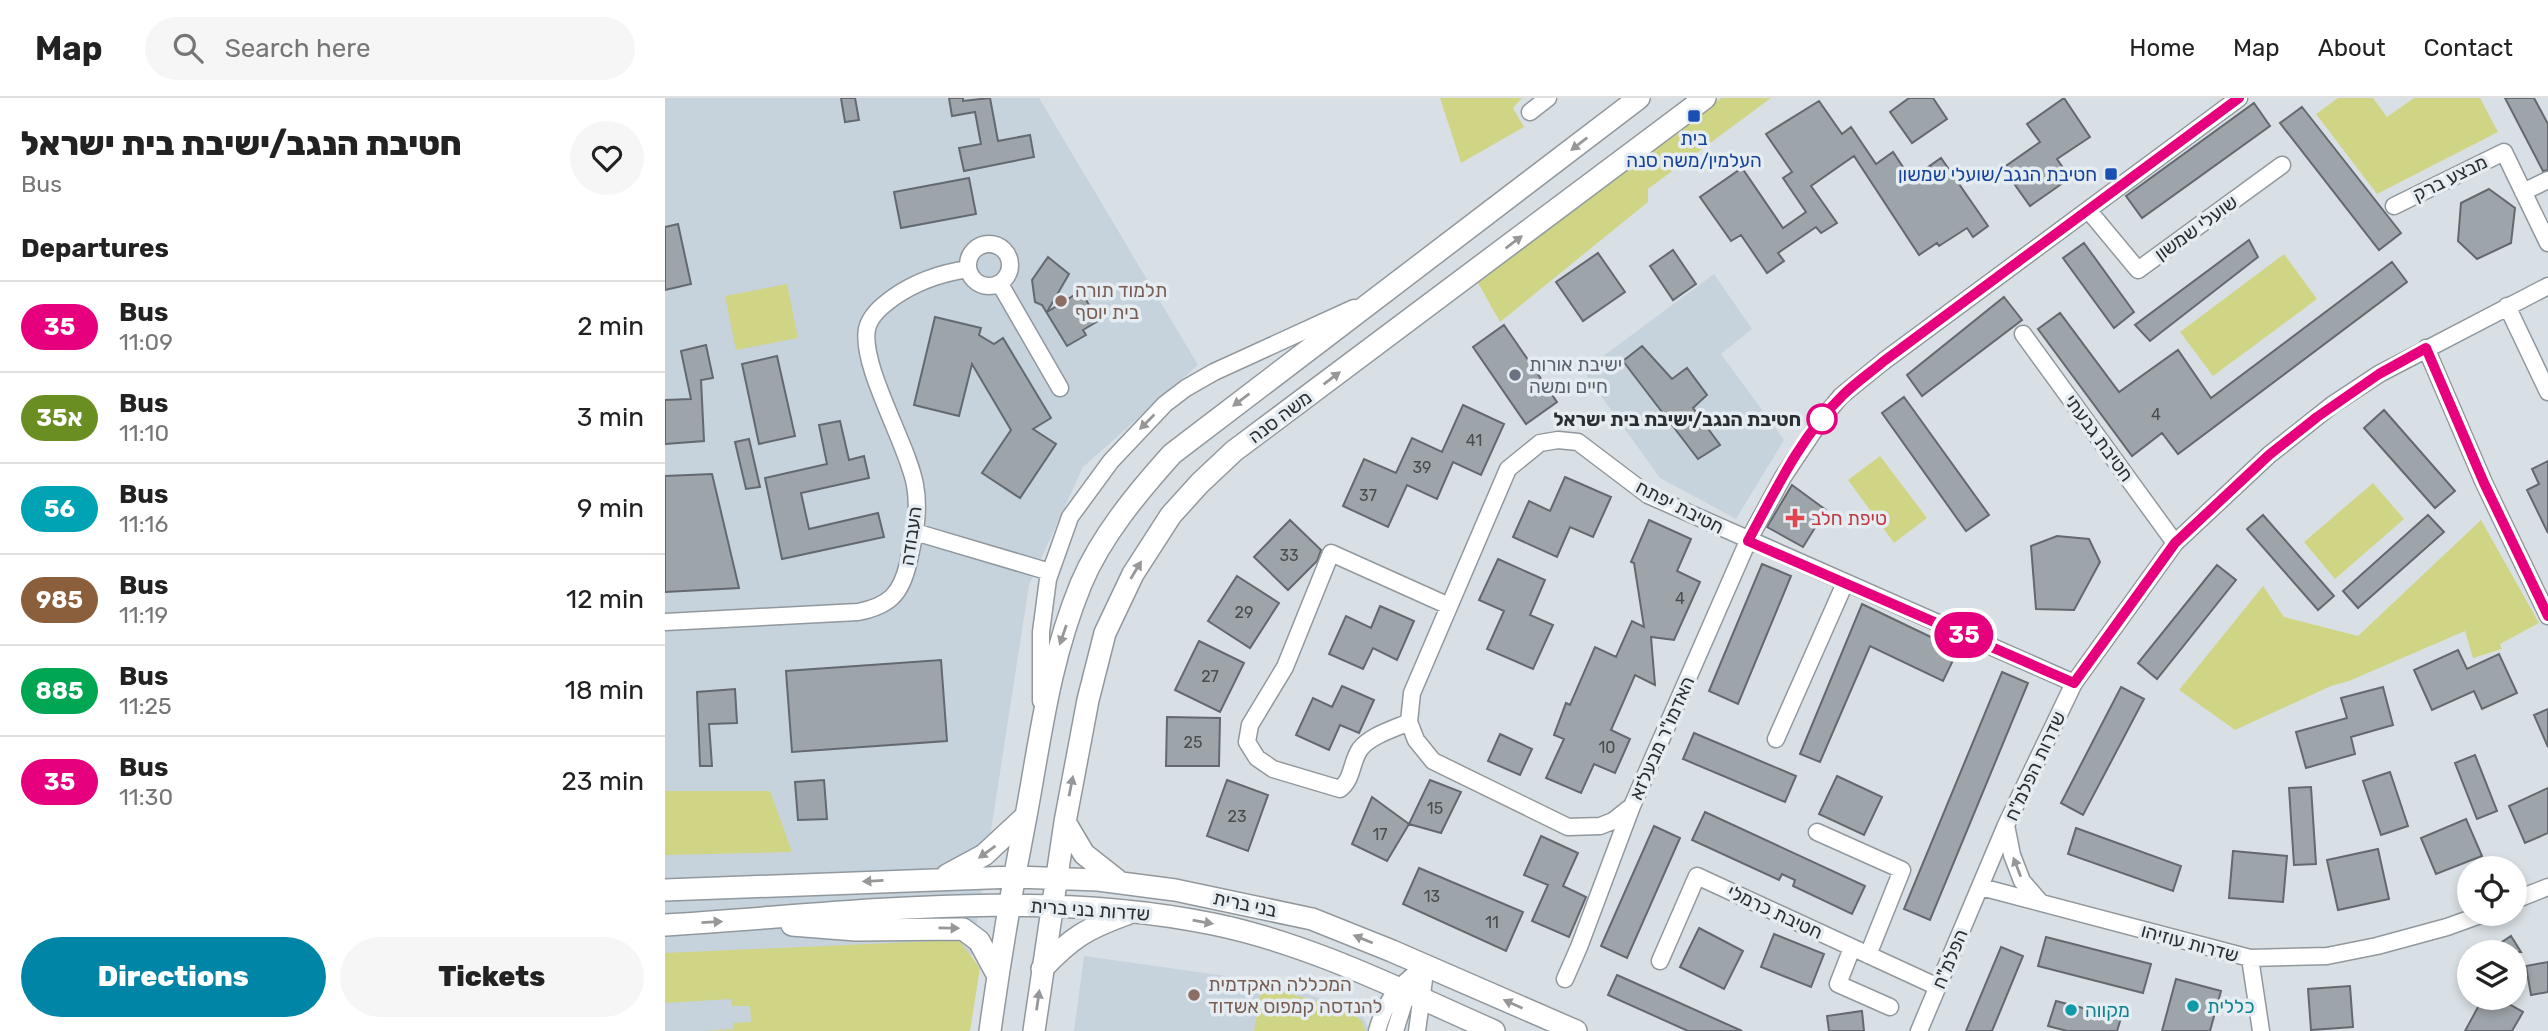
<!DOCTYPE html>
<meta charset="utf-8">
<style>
body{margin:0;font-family:Rubik,"Noto Sans Hebrew",sans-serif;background:#f6f6f6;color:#222;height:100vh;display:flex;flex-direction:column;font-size:26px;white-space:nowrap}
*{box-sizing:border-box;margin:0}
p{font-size:23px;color:#767676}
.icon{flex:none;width:38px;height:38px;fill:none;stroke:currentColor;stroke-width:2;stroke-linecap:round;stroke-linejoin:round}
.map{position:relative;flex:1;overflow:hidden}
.drawer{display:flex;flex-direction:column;background:#fff;width:665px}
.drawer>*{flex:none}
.badge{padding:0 14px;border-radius:23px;font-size:24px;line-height:46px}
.controls{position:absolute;left:1792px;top:758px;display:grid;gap:14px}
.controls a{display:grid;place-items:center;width:70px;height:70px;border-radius:50%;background:#fff;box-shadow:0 4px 10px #0003;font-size:35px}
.map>.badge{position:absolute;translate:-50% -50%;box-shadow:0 0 0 4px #fff}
h2{padding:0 21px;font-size:26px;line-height:63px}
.round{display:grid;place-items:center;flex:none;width:74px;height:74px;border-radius:37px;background:#f6f6f6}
.head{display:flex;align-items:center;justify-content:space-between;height:119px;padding:0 21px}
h1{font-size:33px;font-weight:800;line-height:52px}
.cta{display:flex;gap:14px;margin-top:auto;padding:14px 21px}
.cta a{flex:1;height:80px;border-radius:42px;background:#0085a7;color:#fff;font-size:28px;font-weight:800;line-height:80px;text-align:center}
.cta a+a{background:#f6f6f6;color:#222}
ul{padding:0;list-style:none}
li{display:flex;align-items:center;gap:21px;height:91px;padding:0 21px;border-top:2px solid #e0e0e0}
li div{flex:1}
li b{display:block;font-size:26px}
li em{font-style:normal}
li .badge{min-width:77px;font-weight:700;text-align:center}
header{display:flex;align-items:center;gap:42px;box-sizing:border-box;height:98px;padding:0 35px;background:#fff;border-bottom:2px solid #e0e0e0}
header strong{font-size:33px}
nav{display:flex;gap:38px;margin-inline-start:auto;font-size:24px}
.search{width:490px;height:63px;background:#f6f6f6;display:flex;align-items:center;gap:18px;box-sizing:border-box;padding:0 24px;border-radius:38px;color:#767676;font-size:26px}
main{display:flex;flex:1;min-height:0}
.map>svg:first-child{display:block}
</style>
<header>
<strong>Map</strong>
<div class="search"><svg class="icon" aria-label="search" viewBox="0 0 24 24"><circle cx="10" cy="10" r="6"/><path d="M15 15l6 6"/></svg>Search here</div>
<nav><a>Home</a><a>Map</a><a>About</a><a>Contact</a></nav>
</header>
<main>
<section class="drawer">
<div class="head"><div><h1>חטיבת הנגב/ישיבת בית ישראל</h1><p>Bus</p></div><a class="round"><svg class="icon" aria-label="heart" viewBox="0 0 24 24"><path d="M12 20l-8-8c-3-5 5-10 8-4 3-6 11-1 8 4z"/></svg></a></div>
<h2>Departures</h2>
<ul>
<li><span class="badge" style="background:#e6007e;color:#fff">35</span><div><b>Bus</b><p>11:09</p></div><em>2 min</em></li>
<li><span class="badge" style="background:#6b8e23;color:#fff">35א</span><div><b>Bus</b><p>11:10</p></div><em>3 min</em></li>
<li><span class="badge" style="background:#00a3b4;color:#fff">56</span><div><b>Bus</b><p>11:16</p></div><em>9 min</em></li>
<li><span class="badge" style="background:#8b5e3c;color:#fff">985</span><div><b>Bus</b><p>11:19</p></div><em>12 min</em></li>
<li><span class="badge" style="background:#00a651;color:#fff">885</span><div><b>Bus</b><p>11:25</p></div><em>18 min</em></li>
<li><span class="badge" style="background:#e6007e;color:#fff">35</span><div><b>Bus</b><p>11:30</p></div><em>23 min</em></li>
</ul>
<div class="cta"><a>Directions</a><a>Tickets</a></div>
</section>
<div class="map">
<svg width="1883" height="933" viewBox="0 0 1883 933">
<rect width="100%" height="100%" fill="#d9e0e5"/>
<!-- built -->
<path fill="#c6d2dc" d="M 0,0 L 374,0 L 533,267 L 418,369 L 364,487 L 295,933 L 0,933 Z
M 1049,176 L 1087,231 L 1056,256 L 1119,342 L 1071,421 L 995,380 L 918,273 Z
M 419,858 L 604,884 L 685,910 L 698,919 L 705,933 L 409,933 Z"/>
<!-- green -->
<path fill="#d0d586" d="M 775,0 L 857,0 L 848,10 L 859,29 L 796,65 Z
M 1056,0 L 1106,0 L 983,91 L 983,104 L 835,224 L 813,185 Z
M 1673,0 L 1708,0 L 1722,19 L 1749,0 L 1815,0 L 1833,34 L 1712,96 L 1651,16 Z
M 1619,156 L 1652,201 L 1548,278 L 1515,234 Z
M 122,186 L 133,240 L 71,252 L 60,198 Z
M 1215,358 L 1262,420 L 1229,445 L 1183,382 Z
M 1708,385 L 1739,421 L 1670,481 L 1639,444 Z
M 1816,422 L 1874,525 L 1835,546 L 1837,551 L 1808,560 L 1800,533 L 1684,583 L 1666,588 L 1570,632 L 1514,592 L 1598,488 L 1619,519 L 1693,538 Z
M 0,693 L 105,693 L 127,754 L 0,757 Z
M 294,842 L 315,870 L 305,933 L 37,933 L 68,931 L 68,925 L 86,924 L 85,908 L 67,908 L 66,901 L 0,905 L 0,855 Z
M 597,888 L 683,912 L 696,922 L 701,933 L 589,933 Z"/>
<!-- building -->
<path fill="#9ea5aa" stroke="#63696e" stroke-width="2" d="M 176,0 L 190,0 L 194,22 L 180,24 Z
M 284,0 L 298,0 L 298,3 L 325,0 L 333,43 L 365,37 L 369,59 L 299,73 L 294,50 L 316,46 L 310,14 L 287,18 Z
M 1244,0 L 1268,0 L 1282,21 L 1247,45 L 1225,14 Z
M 1399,0 L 1425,39 L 1392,61 L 1405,80 L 1365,108 L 1338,70 L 1375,44 L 1362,26 Z
M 1840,0 L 1869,0 L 1883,26 L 1883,72 L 1878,73 Z
M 1154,3 L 1177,36 L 1186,29 L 1211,66 L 1228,54 L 1246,81 L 1276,60 L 1323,128 L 1308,139 L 1302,130 L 1274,148 L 1272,145 L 1254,157 L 1189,58 L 1146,88 L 1172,125 L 1156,135 L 1151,129 L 1113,155 L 1119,163 L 1102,175 L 1076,137 L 1066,143 L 1035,99 L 1077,70 L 1118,130 L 1141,114 L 1118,80 L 1127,74 L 1101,36 Z
M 1589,5 L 1605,28 L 1477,120 L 1461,98 Z
M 1637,9 L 1736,135 L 1714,152 L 1615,25 Z
M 304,80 L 311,116 L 236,130 L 229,94 Z
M 1824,91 L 1850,110 L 1846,145 L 1812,161 L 1793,143 L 1796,105 Z
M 13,126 L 26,186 L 0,192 L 0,129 Z
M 1584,142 L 1593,159 L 1485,243 L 1470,227 Z
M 1419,145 L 1469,214 L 1449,230 L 1398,160 Z
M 1008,152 L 1031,186 L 1008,202 L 985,168 Z
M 933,155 L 960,194 L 918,223 L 891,184 Z
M 383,159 L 404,176 L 382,214 L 416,193 L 433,223 L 418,232 L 421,237 L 402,248 L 377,207 L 370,204 L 367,182 Z
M 1727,164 L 1742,184 L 1513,356 L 1497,335 L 1467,358 L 1373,231 L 1395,215 L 1454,294 L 1513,252 L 1546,300 Z
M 1339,199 L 1357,222 L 1257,298 L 1242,277 Z
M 270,219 L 316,230 L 314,237 L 329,246 L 338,240 L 386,320 L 368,331 L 391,346 L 355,400 L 317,375 L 346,332 L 307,266 L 294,318 L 249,307 Z
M 839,227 L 892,304 L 861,326 L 808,249 Z
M 41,247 L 48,280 L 36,282 L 39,343 L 0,346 L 0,302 L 26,301 L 16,253 Z
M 977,248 L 1007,281 L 1022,270 L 1042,297 L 1028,310 L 1055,347 L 1033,361 L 958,263 Z
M 112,258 L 130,338 L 94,346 L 77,266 Z
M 1239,299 L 1324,417 L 1301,433 L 1217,315 Z
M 798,307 L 839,326 L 816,377 L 788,364 L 772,401 L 742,387 L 723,429 L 678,408 L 699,361 L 731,375 L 747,340 L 777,354 Z
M 1719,312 L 1790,393 L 1770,410 L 1699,330 Z
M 175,323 L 184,362 L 199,358 L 204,380 L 136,395 L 144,431 L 213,415 L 219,439 L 117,461 L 100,380 L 162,366 L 154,327 Z
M 84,341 L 95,389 L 81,391 L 70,344 Z
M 1883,363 L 1883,435 L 1862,392 L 1874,386 L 1867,371 Z
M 47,376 L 74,490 L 0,494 L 0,378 Z
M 900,379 L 946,399 L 928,439 L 905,429 L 892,459 L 848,439 L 864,403 L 885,413 Z
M 1127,387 L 1161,412 L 1138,449 L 1102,429 Z
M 1598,417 L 1669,498 L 1653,512 L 1582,431 Z
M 1763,417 L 1779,434 L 1693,510 L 1678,493 Z
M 625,422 L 656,452 L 652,463 L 623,492 L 589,459 Z
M 984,422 L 1026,441 L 1012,473 L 1035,484 L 1009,542 L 986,539 L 990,587 L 970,577 L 946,632 L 965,641 L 950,675 L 929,666 L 916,695 L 881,680 L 899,641 L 889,637 L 901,605 L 905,607 L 930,549 L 951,559 L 967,523 L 979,529 L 969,465 L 966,464 Z
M 1392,438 L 1424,441 L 1435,464 L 1409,512 L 1371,511 L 1366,448 Z
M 833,461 L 880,482 L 865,517 L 888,527 L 868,571 L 822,551 L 839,513 L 814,502 Z
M 1097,466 L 1126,478 L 1073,606 L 1044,593 Z
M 1552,467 L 1571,482 L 1492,581 L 1473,565 Z
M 572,478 L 614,505 L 585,550 L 543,523 Z
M 1197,506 L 1293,552 L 1278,583 L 1205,548 L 1155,664 L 1135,656 Z
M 715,508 L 749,523 L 732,562 L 708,550 L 698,571 L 664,556 L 681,518 L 706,530 Z
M 534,543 L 579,565 L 555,614 L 510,592 Z
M 1793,552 L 1802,571 L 1834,556 L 1852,595 L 1817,611 L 1809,593 L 1767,612 L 1749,572 Z
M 276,562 L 282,643 L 127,654 L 121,573 Z
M 1337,574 L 1363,585 L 1265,822 L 1239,811 Z
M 677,588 L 709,602 L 694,635 L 675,627 L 664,652 L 631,637 L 648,600 L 667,609 Z
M 1456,589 L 1479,601 L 1418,717 L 1396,705 Z
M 1718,589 L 1728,627 L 1686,639 L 1690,656 L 1641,670 L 1631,634 L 1682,620 L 1676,600 Z
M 70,591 L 72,625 L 44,626 L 47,668 L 35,668 L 32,594 Z
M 1883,611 L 1883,649 L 1869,617 Z
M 502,619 L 555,620 L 554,668 L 501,668 Z
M 1029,635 L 1131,678 L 1120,704 L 1018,661 Z
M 835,636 L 867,651 L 855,677 L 823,663 Z
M 1810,657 L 1832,713 L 1812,721 L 1790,665 Z
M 1725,674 L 1743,728 L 1716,737 L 1698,683 Z
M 1172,678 L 1217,699 L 1199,737 L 1154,716 Z
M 159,682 L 162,721 L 133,722 L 130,684 Z
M 562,682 L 603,697 L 583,753 L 542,738 Z
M 765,682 L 796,694 L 776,735 L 744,726 Z
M 1646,689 L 1651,766 L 1629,767 L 1624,690 Z
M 1883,690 L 1883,735 L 1860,745 L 1844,708 Z
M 707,699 L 744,726 L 722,763 L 687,746 Z
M 1040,714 L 1200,788 L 1187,816 L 1128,788 L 1130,782 L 1117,776 L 1114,782 L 1027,742 Z
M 1801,721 L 1817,758 L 1771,776 L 1756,740 Z
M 989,728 L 1015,740 L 962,860 L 936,848 Z
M 1411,730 L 1516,768 L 1508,793 L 1403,756 Z
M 876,738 L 913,755 L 898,788 L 921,799 L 904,839 L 867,823 L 883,787 L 859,777 Z
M 1713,751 L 1724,801 L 1673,812 L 1662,762 Z
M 1568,753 L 1622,758 L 1618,804 L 1564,800 Z
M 754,770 L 858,814 L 841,853 L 738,806 Z
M 1034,830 L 1078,853 L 1059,891 L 1015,869 Z
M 1109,836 L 1159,856 L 1146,889 L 1096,869 Z
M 1846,838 L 1856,854 L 1822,854 Z
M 1381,839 L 1486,866 L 1478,895 L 1373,868 Z
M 1336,849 L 1358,858 L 1327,933 L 1301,933 Z
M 1883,864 L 1883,894 L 1866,897 L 1861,868 Z
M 952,877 L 997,897 L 1077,933 L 1023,933 L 943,897 Z
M 1511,881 L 1556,893 L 1545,933 L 1497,933 Z
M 1685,888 L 1688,929 L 1646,932 L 1643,891 Z
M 1818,900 L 1833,900 L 1858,914 L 1847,933 L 1800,933 Z
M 1391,903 L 1456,920 L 1452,933 L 1402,933 L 1383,928 Z
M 1197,913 L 1199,933 L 1164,933 L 1162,918 Z"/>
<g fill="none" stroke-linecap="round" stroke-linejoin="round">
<!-- minor casing -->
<g stroke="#91989d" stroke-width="19">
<path id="minor" d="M 865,14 L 883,0
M 1858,94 L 1883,82
M 1729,108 L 1839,54 L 1883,145
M 1424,113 L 1473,172 L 1617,67
M303 167a21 21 0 1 1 42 0a21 21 0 1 1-42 0Z
M 335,186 L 395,290
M 1842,208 L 1883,294
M 1358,236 L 1510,445
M 1761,250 L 1819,385 L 1883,518
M 250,434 L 385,474
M 0,524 L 193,514 C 224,508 236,496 243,466 C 249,441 255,414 250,387 C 243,347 195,268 202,231 C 205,217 218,207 229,199 C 252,183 276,175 303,171
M 1409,585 L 983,397 L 913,344 L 893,342 L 875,345 L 843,371 L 747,595 L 744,624 L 751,642 L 768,663 L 903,729 L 935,728 L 948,723 L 967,708 L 1083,443 L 1118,379 L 1156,322 L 1176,298 L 1219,263 L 1574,0
M 376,603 L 376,534 L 383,481 L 405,419 L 446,363 L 500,306 L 521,290 L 549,274 L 689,210
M 744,624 C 729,631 706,637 695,651 C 686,664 688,681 675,691 L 608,671 L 592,660 L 582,644 L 585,627 L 620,569 L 666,455 L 784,508
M 1111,641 L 1180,485
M 1341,727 L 1347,757 L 1357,783 L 1376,805
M 1152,734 L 1237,772 L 1203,857
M 1316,789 L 1585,860 L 1662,858 L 1712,848 L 1782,829 L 1818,816
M 1850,802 L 1883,789
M 1187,850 L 1173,886 L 1225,909
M 1585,860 L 1596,933
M 995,863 L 1032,778 L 1273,889
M 900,881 L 914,849 L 967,708
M 712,933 C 722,898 733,889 761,867
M 730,933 L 742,895 L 748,887
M 752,933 L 761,867
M 1254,933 L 1341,727 L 1409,585 L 1510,445 L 1604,357 L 1667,307 L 1714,276 L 1883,188"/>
</g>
<!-- major casing -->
<g stroke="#91989d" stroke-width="24">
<path id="major" d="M 400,724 L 419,756 L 452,782
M 282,777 L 319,757 L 361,718
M 0,792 L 349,779 L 433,782 L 510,792 L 647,821 L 727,853 L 911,933
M 0,827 C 181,816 368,789 548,826 C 646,846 738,893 829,933
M 127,827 L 191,832 L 298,831 L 314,843 L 333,878
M 377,871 C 406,840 422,830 462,816
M 325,933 C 335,861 347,789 361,718 C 376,637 384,564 416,486 C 436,438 473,394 507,356 L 974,0
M 369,933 L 400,724 L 423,602 L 440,535 L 468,476 L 506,417 L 535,385 L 569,353 L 1040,0"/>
</g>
<!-- minor -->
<use href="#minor" stroke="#fff" stroke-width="16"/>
<!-- major -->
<use href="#major" stroke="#fff" stroke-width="21"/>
</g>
<!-- one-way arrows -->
<defs><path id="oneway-solid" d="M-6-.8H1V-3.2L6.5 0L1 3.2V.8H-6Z" transform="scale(1.75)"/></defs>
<g fill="#969798">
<use href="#oneway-solid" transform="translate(914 46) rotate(142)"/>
<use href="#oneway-solid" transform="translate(849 144) rotate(-37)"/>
<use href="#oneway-solid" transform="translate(667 280) rotate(-37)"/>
<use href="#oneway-solid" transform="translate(576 302) rotate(143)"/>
<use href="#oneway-solid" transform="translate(482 324) rotate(135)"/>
<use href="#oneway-solid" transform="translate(471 472) rotate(-59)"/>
<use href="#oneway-solid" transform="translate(398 537) rotate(109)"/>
<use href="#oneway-solid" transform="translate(406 688) rotate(-79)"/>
<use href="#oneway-solid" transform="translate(322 754) rotate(144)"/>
<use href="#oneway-solid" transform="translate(1352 769) rotate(-111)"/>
<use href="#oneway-solid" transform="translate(208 783) rotate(177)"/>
<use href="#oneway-solid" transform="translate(47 824) rotate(-3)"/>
<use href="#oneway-solid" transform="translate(538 824) rotate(10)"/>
<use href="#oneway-solid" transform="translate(284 830) rotate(1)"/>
<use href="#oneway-solid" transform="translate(698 841) rotate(-158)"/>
<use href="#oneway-solid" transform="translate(373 902) rotate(-82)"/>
<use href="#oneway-solid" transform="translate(848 906) rotate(-156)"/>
</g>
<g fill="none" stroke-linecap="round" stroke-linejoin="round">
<!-- line casing -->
<g stroke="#fff" stroke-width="16">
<path id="line" d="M 1574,0 L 1219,263 C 1205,275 1190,285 1177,298 C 1137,336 1109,395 1083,443 L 1409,585 L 1510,445 L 1604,357 L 1652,319 L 1714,276 L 1761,250 L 1819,385 L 1883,518"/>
</g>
<!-- line -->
<use href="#line" stroke="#e6007e" stroke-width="10"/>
</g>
<!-- markers -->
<g fill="#1a4fb4" stroke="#e6edf2" stroke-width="2.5">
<rect x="1022" y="11" width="14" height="14" rx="3.5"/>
<rect x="1439" y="69" width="14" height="14" rx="3.5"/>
</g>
<g fill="#8d6e63" stroke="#e6edf2" stroke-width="2.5">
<circle cx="396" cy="203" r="7"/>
<circle cx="529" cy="897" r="7"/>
</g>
<circle fill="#6b7280" stroke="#e6edf2" stroke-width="2.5" cx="850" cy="277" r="7"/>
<circle fill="#fff" stroke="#e6007e" stroke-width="3.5" cx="1157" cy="321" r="14"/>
<path fill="#e0444e" stroke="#e6edf2" stroke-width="2.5" d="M1126.5 409.5h7v7h7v7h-7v7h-7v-7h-7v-7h7z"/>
<g fill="#0f9aa8" stroke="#e6edf2" stroke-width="2.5">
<circle cx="1528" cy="908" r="7"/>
<circle cx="1406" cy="912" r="7"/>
</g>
<g text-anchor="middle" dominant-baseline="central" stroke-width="7" stroke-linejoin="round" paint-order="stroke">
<!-- number labels -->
<g font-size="16" fill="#484c4f">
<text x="1491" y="316">4</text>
<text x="809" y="342">41</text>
<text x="757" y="369">39</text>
<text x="703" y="397">37</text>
<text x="624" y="457">33</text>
<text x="1015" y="500">4</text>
<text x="579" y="514">29</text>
<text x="545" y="578">27</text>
<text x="528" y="644">25</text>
<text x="942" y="649">10</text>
<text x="770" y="710">15</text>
<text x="572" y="718">23</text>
<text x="715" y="736">17</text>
<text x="767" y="798">13</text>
<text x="827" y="824">11</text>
</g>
<!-- transit labels -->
<g font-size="19" fill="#164399" stroke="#e6edf2">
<text x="1029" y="40">בית<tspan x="1029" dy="22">העלמין/משה סנה</tspan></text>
<text x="1432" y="76" text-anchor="end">חטיבת הנגב/שועלי שמשון</text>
</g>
<!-- street labels -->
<g font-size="19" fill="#2c2f31" stroke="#e6edf2">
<text transform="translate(1785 80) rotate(-26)">מבצע ברק</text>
<text transform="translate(1531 130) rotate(-36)">שועלי שמשון</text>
<text transform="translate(615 319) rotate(-37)">משה סנה</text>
<text transform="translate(1434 340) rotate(54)">חטיבת גבעתי</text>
<text transform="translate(1015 409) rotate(27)">חטיבת יפתח</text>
<text transform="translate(246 438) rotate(-82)">העבודה</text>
<text transform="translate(997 640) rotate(-66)">האדמו"ר מבעלזא</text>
<text transform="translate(1370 668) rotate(-65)">שדרות הפלמ"ח</text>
<text transform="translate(580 806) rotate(12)">בני ברית</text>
<text transform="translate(425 812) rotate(4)">שדרות בני ברית</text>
<text transform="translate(1110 814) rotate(25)">חטיבת כרמלי</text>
<text transform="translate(1525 845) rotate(15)">שדרות עוזיהו</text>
<text transform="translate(1285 861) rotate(-67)">הפלמ"ח</text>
</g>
<!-- education labels -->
<g font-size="19" fill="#785e54" stroke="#e6edf2" text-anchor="start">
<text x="410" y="192">תלמוד תורה<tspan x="410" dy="22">בית יוסף</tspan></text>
<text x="543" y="886">המכללה האקדמית<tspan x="543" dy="22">להנדסה קמפוס אשדוד</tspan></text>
</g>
<!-- worship labels -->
<g font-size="19" fill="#5b616d" stroke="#e6edf2" text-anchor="start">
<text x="864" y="266">ישיבת אורות<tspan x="864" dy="22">חיים ומשה</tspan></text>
</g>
<!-- stop labels -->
<g font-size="19" font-weight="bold" fill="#2c2f31" stroke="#e6edf2" text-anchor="end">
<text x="1136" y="321">חטיבת הנגב/ישיבת בית ישראל</text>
</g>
<!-- health labels -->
<g font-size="19" fill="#be3a42" stroke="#e6edf2" text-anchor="start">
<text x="1146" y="420">טיפת חלב</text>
</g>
<!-- culture labels -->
<g font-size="19" fill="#0d838f" stroke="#e6edf2" text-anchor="start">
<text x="1542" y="908">כללית</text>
<text x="1420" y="912">מקווה</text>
</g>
</g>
</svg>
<div class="controls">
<a><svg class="icon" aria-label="locate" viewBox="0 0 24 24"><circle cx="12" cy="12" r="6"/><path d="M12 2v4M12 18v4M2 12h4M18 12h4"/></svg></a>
<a><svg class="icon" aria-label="layers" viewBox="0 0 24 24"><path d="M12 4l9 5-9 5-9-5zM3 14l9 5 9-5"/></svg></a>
</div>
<b class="badge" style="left:1299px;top:537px;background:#e6007e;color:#fff">35</b>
</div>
</main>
